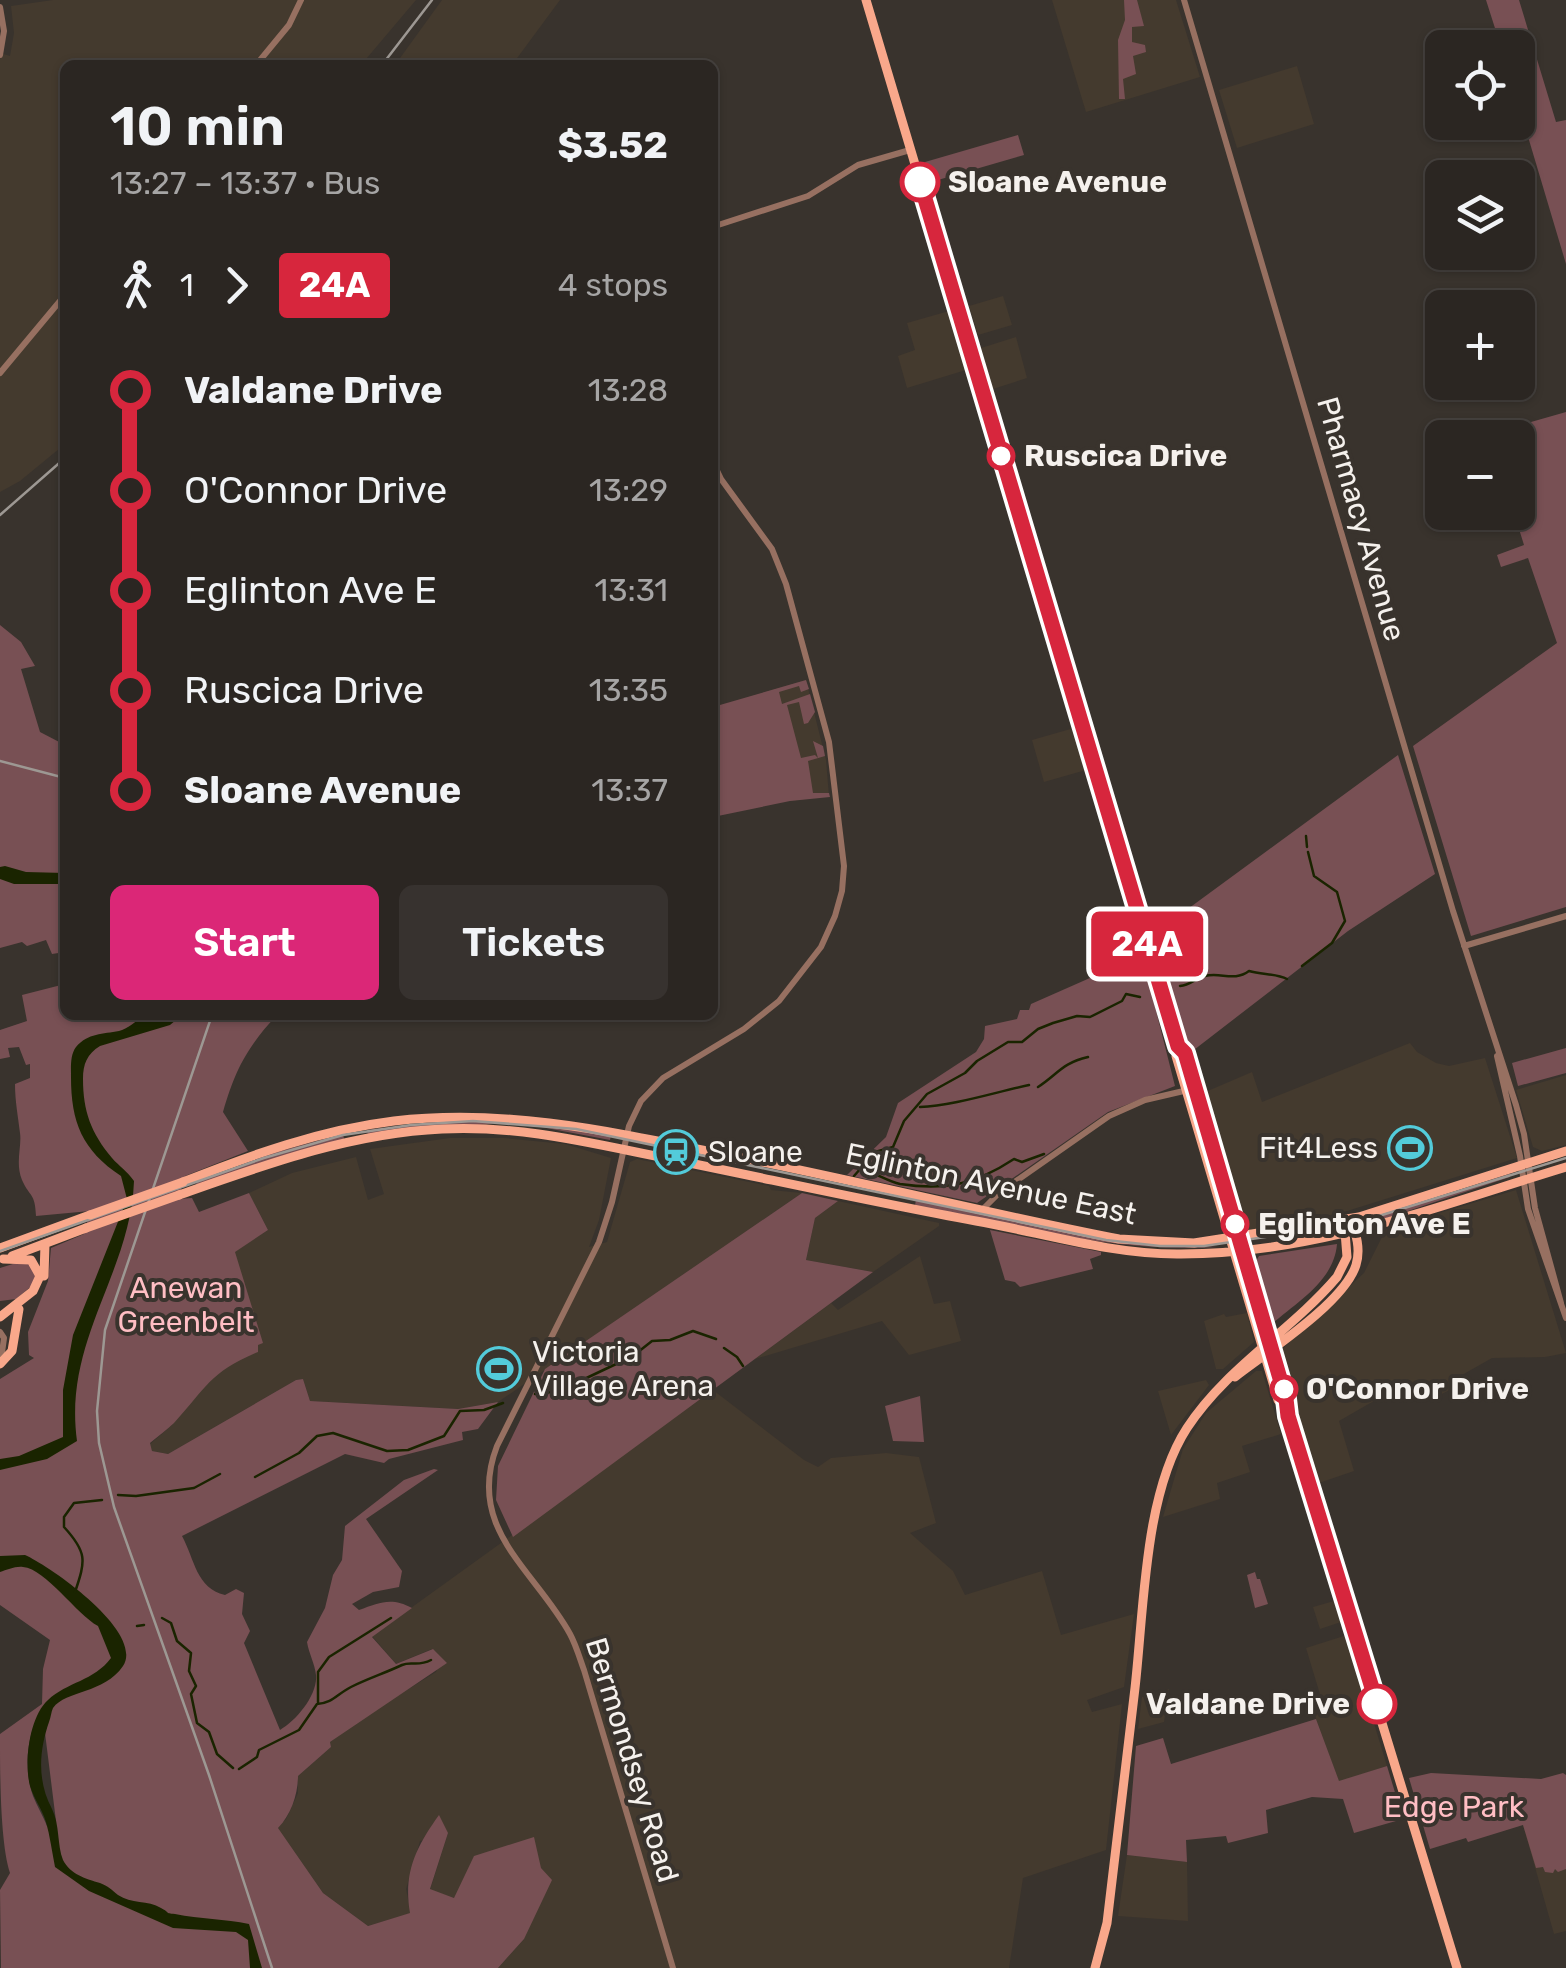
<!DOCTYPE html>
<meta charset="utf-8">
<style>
body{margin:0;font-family:Rubik,sans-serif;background:#37322f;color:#f1f3f6;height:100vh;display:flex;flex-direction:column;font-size:38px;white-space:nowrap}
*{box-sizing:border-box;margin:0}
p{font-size:32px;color:#a6a5a5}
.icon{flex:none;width:55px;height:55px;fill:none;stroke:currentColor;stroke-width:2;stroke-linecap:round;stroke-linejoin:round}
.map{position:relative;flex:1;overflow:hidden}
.details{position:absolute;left:60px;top:60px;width:658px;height:960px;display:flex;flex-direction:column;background:#2b2622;border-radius:15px;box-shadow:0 2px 8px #0004,0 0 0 2px #474340}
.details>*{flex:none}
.badge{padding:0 20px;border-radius:8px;font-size:35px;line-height:65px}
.tools{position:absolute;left:1425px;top:30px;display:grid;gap:20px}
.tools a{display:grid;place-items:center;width:110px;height:110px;border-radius:15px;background:#2b2622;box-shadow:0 2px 8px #0004,0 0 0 2px #474340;font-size:50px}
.map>.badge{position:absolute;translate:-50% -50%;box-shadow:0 0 0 5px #fff}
.legs{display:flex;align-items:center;gap:15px;height:110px;padding:0 50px;font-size:32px}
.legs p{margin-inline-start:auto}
.summary{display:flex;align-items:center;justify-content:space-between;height:170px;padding:0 50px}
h1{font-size:55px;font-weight:600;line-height:75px}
.button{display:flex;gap:20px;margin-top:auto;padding:20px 50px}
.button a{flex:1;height:115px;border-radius:15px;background:#db2777;color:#fff;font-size:40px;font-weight:600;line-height:115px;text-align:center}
.button a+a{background:#37322f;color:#f1f3f6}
ul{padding:0 50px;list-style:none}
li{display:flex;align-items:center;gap:35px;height:100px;font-size:38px}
li i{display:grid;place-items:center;width:15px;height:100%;margin:0 12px;background:currentColor}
li i::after{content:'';width:25px;height:25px;margin:-12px;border:8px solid;border-radius:50%;background:#2b2622}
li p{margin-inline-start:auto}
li:first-child i{background:linear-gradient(#0000 50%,currentColor 0)}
li:last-child i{background:linear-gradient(currentColor 50%,#0000 0)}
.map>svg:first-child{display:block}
</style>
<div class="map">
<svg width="1566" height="1968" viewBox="0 0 1566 1968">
<rect width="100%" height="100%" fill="#39332d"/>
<!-- built -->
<path fill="#443a2e" d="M 53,0 L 416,0 L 361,65 L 65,65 L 65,444 L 20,481 L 0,492 L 0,53 L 10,56 L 14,33 L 11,6 Z
M 442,0 L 560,0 L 512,65 L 395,65 Z
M 1052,0 L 1176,0 L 1200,77 L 1086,112 Z
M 1297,66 L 1314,124 L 1237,148 L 1219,90 Z
M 1003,296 L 1012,325 L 978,335 L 969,306 Z
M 949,311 L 966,370 L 907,388 L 898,356 L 915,350 L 907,323 Z
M 1016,337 L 1027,378 L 993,389 L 981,348 Z
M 806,680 L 826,760 L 829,796 L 790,801 L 715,707 Z
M 1074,728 L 1086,770 L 1044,782 L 1032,740 Z
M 1410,1043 L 1417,1052 L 1436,1063 L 1449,1066 L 1485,1058 L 1517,1158 L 1331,1216 L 1245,1231 L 1203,1093 L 1252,1072 L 1262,1102 Z
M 1566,1075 L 1566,1145 L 1542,1151 L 1533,1147 L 1516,1090 Z
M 450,1138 L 504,1138 L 565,1144 L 611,1158 L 599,1220 L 589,1247 L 607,1242 L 630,1162 L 637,1159 L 769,1186 L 771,1190 L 802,1193 L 498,1402 L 458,1409 L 310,1401 L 303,1379 L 296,1380 L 168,1454 L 152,1451 L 150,1444 L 172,1425 L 235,1251 L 268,1230 L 249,1193 L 292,1173 L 356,1157 L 368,1200 L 384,1194 L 370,1149 Z
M 1516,1190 L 1566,1353 L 1545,1357 L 1492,1358 L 1455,1379 L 1457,1386 L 1436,1397 L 1424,1380 L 1382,1402 L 1379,1398 L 1339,1421 L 1354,1471 L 1319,1483 L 1279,1352 L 1364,1273 L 1386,1229 Z
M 838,1201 L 939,1223 L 939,1226 L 873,1272 L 806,1260 L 815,1218 Z
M 920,1256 L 934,1304 L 950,1301 L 961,1341 L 909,1355 L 882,1321 L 755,1359 L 831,1303 L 838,1310 Z
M 1247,1313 L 1254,1342 L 1223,1369 L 1216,1369 L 1204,1321 L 1224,1314 L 1226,1317 Z
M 1256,1371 L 1262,1371 L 1281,1434 L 1242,1446 L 1250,1472 L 1217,1483 L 1220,1499 L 1163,1517 L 1183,1449 L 1206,1413 Z
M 1206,1380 L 1209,1385 L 1171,1435 L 1158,1391 Z
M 713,1390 L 804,1460 L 818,1467 L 831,1458 L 886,1453 L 919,1457 L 936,1523 L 910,1533 L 953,1571 L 965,1595 L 1042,1571 L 1061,1635 L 1134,1614 L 1124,1687 L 1087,1700 L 1092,1712 L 1122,1704 L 1106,1850 L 1023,1878 L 1009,1968 L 498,1968 L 524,1939 L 454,1898 L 430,1890 L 448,1833 L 420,1841 L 406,1889 L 411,1913 L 368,1926 L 323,1893 L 277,1827 L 286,1819 L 298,1793 L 298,1776 L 331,1747 L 330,1742 L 371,1712 L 436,1672 L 441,1659 L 432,1649 L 396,1664 L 372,1636 Z
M 1334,1601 L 1341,1622 L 1320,1629 L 1313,1607 Z
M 1347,1635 L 1387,1766 L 1339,1782 L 1316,1719 L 1313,1704 L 1322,1701 L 1306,1648 Z
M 1169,1689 L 1164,1722 L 1138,1729 L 1142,1697 Z
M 1566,1814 L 1566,1931 L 1554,1934 L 1523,1825 Z
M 1127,1855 L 1187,1862 L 1188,1921 L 1118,1916 Z"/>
<!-- green -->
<path fill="#785054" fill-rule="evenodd" d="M 1124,0 L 1137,0 L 1144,26 L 1132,27 L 1132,42 L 1145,45 L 1146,52 L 1133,56 L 1136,74 L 1123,79 L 1125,99 L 1119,99 L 1118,40 L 1125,20 Z
M 1486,0 L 1519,0 L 1556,122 L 1566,120 L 1566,264 L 1518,103 L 1518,48 L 1501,47 Z
M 1018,135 L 1024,155 L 931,182 L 925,162 Z
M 1566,412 L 1566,907 L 1471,936 L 1413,746 L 1557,643 L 1528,558 L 1501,567 L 1497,555 L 1524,545 L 1514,513 L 1518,512 L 1518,438 L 1492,437 L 1492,433 Z
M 0,625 L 21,642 L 35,666 L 21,669 L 40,732 L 65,745 L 65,952 L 52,954 L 46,940 L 27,946 L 22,942 L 0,948 Z
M 806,680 L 809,689 L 801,692 L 799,686 L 779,692 L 782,704 L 810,694 L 815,712 L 808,723 L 804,724 L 799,702 L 787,705 L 801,758 L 815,755 L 818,758 L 813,741 L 823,746 L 825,756 L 808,761 L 813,793 L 829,793 L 830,797 L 790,801 L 713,817 L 713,707 Z
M 1398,755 L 1435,874 L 1348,931 L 1190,1053 L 1155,933 Z
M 1142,955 L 1175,1086 L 1108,1112 L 977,1203 L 847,1175 L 886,1137 L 898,1103 L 976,1052 L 984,1039 L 985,1026 L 1017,1019 L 1020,1010 L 1029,1010 L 1031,1004 Z
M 65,984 L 65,1015 L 277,1015 C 247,1047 235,1070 223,1112 L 248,1151 L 185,1176 L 178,1199 L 192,1198 L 199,1212 L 249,1193 L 268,1230 L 235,1252 L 263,1343 L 258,1345 L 258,1352 C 210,1372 207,1387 174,1423 C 167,1430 158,1436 150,1443 L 152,1451 L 168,1454 L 296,1380 L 303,1379 L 310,1401 L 458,1409 L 498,1402 L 478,1429 L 462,1432 L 463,1440 L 389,1459 L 384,1463 L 345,1454 L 182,1536 C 195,1560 196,1588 225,1595 L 236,1589 L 244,1593 L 242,1614 L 250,1631 L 244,1643 L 280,1730 C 296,1721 318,1695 316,1675 C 315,1664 309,1654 307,1642 L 325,1608 L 333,1575 L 342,1560 L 345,1526 L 404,1480 L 434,1469 L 438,1470 L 366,1519 L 402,1571 L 399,1587 L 373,1592 L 352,1604 L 359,1610 C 380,1602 392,1597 412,1608 L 372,1637 L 396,1664 L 433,1649 L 447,1663 L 330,1742 L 331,1747 L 298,1776 C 298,1794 291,1815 278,1828 L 323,1893 L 368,1926 L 410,1913 C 403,1873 416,1847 439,1815 L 448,1833 L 430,1889 L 454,1898 L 474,1856 L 534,1837 L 541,1868 L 552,1880 L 524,1939 L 498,1968 L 1,1968 L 0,1890 L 10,1873 C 0,1842 0,1772 0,1734 L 42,1704 L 43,1669 L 50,1640 L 0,1605 L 0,1379 L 34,1358 L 29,1355 L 28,1332 L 48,1281 L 51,1248 L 84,1234 L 90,1211 L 36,1216 C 35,1192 30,1198 22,1180 C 15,1163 22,1146 20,1133 C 18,1116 15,1101 15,1084 L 30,1078 L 30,1064 L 26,1065 L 19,1047 L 8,1048 L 10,1057 L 0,1059 L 0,1030 L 27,1021 L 22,995 ZM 42,1709 L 56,1821 L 47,1826 C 43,1816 37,1806 33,1796 C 23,1767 27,1734 42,1709 Z
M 1566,1048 L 1566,1073 L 1518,1086 L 1512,1063 Z
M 452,1120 L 530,1123 L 611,1135 L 610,1140 L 541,1127 L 499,1123 L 368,1135 L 367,1130 Z
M 343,1134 L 344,1139 L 197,1185 L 196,1183 L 269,1154 Z
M 1509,1174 L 1510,1177 L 1363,1226 L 1362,1222 Z
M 802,1193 L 838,1201 L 815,1218 L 806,1260 L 873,1272 L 513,1537 L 496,1500 L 498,1466 L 545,1369 Z
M 916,1199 L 1127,1243 L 1217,1247 C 1115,1253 1016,1226 915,1206 Z
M 990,1230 L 1101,1252 L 1101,1255 L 1090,1259 L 1093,1269 L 1020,1287 L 1015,1282 L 1005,1280 Z
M 1337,1244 C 1334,1281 1298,1301 1272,1324 L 1255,1263 L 1259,1256 Z
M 16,1263 L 30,1264 L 37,1274 L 35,1283 L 16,1299 L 0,1301 L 0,1268 Z
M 920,1396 L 924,1442 L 893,1441 L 885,1406 Z
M 1255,1572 L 1257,1579 L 1260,1579 L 1268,1604 L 1255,1608 L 1247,1575 Z
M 1316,1719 L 1339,1781 L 1387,1766 L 1403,1819 L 1354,1833 L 1343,1799 L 1312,1797 L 1266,1810 L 1268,1833 L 1228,1843 L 1226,1836 L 1186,1840 L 1187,1862 L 1127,1855 L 1136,1746 L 1163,1738 L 1171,1764 Z
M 1431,1773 L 1541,1779 L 1563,1773 L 1566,1775 L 1566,1869 L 1558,1872 L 1555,1869 L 1553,1873 L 1545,1872 L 1543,1867 L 1536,1868 L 1523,1825 L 1468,1842 L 1466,1838 L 1430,1849 L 1409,1778 Z"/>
<!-- water -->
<path fill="#1a2400" d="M 5,866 L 26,872 L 65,873 L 65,884 L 14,884 L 0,879 L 0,867 Z
M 145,1015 L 182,1015 L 170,1025 L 100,1046 C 87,1054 83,1064 83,1079 C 83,1111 91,1133 112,1158 C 119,1166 127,1171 134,1181 C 131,1273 63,1340 77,1441 L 47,1459 L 0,1470 L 0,1459 L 19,1456 L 63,1437 L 63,1390 L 73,1335 L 127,1199 L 121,1176 C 82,1150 71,1122 71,1077 C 71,1067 70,1055 76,1047 C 88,1033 103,1034 119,1031 C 128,1029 137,1020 145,1015 Z
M 25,1555 C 50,1566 145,1632 123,1666 C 104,1694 66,1690 53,1708 C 51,1712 51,1717 49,1722 C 39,1751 37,1781 52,1809 C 60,1825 57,1845 63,1860 C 70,1874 86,1879 100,1883 C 108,1886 112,1890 118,1895 C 131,1904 148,1900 161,1908 C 171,1913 164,1913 175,1914 C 200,1919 225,1919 249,1924 L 262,1968 L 250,1968 L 248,1940 L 236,1932 L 173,1928 L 89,1891 L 55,1867 C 52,1852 50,1836 46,1822 C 42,1809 34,1799 30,1786 C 24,1763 29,1717 48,1700 C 67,1682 94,1681 111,1658 L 98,1626 C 76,1614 46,1569 23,1567 C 15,1566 7,1570 0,1572 L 0,1556 Z"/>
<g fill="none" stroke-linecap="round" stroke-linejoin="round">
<!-- stream -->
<path stroke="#1a2400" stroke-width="2.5" d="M 1306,836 L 1307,847
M 1302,966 L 1332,943 L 1345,921 L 1337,892 L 1314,876 L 1308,852
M 1180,986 C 1191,985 1195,978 1205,976 C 1221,972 1234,982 1249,971 C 1262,975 1276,973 1287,979
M 1038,1087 C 1058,1074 1062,1063 1088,1057
M 920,1107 C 952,1106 996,1092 1029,1085
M 862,1170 C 875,1172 886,1181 900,1184 C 946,1191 976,1184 1014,1159 L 1022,1162 L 1044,1154
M 854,1176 L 875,1152 L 893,1147 L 904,1121 L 927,1094 L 965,1073 L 977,1061 L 1008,1042 L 1022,1042 L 1038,1029 L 1053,1023 L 1077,1016 L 1090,1017 L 1122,1001 L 1126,994 L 1140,997
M 724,1348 L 737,1357 L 743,1366
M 535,1394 L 559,1391 L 633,1356 L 652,1341 L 670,1340 L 693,1331 L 716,1339
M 255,1477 L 299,1453 L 317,1436 L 333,1433 L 387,1451 L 408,1450 L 444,1436 L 460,1411 L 484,1410 L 503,1403
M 118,1495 L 136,1496 L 194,1488 L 220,1474
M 75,1592 C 86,1560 87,1552 64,1527 L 64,1517 L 74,1503 L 102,1500
M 162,1618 L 171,1623 L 177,1641 L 191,1653 L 189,1671 L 196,1686 L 191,1694 L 197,1723 L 209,1732 L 217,1754 L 233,1768
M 137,1626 L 144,1625
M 318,1702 L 318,1672 L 329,1657 L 391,1618
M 239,1769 L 257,1757 L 259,1750 L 299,1730 L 317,1704 C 333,1703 337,1694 351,1687 C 367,1679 385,1673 402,1665 C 411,1661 418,1667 431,1660"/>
<!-- minor -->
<path stroke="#977061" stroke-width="6" d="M 1184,0 L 1453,911 L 1516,1105 L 1524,1134 L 1535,1208 L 1561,1303
M 0,7 L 4,31 L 0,55
M 256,65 L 289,25 L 301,0
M 712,227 L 808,196 L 858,165 L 910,150
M 0,373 L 65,295
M 1464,946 L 1566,916
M 1497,1056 L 1520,1156 L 1528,1209 L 1566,1318
M 983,1209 L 999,1193 L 1109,1116 L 1145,1100 L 1188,1090
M 0,1332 L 4,1338 L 1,1360
M 673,1968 L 584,1670 C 580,1659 576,1645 570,1634 C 535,1570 465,1529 497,1446 L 599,1242 L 612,1202 L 629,1126 L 641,1101 L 663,1078 L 744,1029 L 779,1001 L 821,947 L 835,916 L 842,891 L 844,866 L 829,742 L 786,584 L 772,549 L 721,479 L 712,460"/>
<!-- major -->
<path stroke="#f9a88b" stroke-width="9" d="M 866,0 L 1178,1046 L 1185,1053 L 1286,1399 L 1285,1408
M 1178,1046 L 1176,1056 L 1278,1400 L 1285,1408 L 1292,1429 L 1457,1968
M 183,1182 C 251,1155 320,1130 394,1121 C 505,1108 609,1131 717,1153 C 852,1179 985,1213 1119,1239 L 1194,1243 L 1359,1217 L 1566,1151
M 179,1195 C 264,1165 351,1133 442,1129 C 519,1125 590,1143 665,1158 C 769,1179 872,1202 976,1221 C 1043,1233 1110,1254 1177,1254 C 1313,1255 1438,1206 1566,1167
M 0,1248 L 90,1215
M 12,1256 L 86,1228
M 44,1276 L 45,1244
M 0,1317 L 33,1291 L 40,1276 L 31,1260 L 3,1259
M 0,1364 L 12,1351 L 19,1309
M 1235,1377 C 1267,1352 1344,1303 1356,1265 C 1361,1249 1356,1234 1351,1219
M 1095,1968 L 1107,1923 C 1116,1844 1126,1766 1135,1688 C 1144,1610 1144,1494 1187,1428 C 1227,1367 1290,1332 1337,1277 L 1347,1257 L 1345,1232"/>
<!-- tram -->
<path stroke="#9d9893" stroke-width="2.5" d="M 0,1251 L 264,1158 L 343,1135 L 411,1125 L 473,1121 L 576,1129 L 1106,1240 L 1160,1246 L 1204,1246 L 1353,1224 L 1566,1158"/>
<!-- rail -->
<path stroke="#9d9893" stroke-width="2.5" d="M 382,65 L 432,0
M 0,515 L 65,458
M 0,761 L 65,778
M 212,1015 L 105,1330 L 97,1411 L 99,1443 L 114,1507 L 209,1775 L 272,1968"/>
<!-- major-bridge -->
<path stroke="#f9a88b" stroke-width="9" d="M 90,1215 L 183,1182
M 86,1228 L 179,1195"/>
</g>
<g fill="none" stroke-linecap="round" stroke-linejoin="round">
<!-- line-1 casing -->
<g stroke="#fff" stroke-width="22">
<path id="line-1" d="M 920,182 L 1178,1046 L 1185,1053 L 1286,1399 L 1288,1416 L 1377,1704"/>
</g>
<!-- line-1 -->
<use href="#line-1" stroke="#d7263d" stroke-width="15"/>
</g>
<!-- icons -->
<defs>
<g id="stadium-ring" transform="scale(2.25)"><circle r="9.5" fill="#39332d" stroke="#53cbda" stroke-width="1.5"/><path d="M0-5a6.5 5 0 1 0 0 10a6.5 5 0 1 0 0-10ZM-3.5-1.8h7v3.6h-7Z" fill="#53cbda"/></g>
<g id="station-ring" transform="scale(2.25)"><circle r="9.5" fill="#39332d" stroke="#53cbda" stroke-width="1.5"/><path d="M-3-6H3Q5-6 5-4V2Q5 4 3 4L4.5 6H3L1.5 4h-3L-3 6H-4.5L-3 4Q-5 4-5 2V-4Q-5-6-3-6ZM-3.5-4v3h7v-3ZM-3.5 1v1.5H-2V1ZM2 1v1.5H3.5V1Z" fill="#53cbda"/></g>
</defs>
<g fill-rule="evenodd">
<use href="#stadium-ring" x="1410" y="1148"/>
<use href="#station-ring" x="676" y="1152"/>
<use href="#stadium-ring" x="499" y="1369"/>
</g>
<!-- markers -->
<g fill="#fff" stroke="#d7263d" stroke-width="5">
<circle cx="920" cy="182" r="18"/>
<circle cx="1001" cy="456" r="12"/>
<circle cx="1235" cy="1224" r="12"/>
<circle cx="1284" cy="1389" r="12"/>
<circle cx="1377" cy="1704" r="18"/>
</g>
<g text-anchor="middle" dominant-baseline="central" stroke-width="8" stroke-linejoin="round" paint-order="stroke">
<!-- stop labels -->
<g font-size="30" font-weight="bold" fill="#f5f1ed" stroke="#39332d" text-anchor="start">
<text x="948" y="182">Sloane Avenue</text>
<text x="1024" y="456">Ruscica Drive</text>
<text x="1258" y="1224">Eglinton Ave E</text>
<text x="1306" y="1389">O'Connor Drive</text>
<text x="1350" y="1704" text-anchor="end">Valdane Drive</text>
</g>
<!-- street labels -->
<g font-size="30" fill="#f5f1ed" stroke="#39332d">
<text transform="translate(1361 519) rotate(74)">Pharmacy Avenue</text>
<text transform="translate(991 1184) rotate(12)">Eglinton Avenue East</text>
<text transform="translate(632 1760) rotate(73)">Bermondsey Road</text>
</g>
<!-- poi labels -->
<g font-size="30" fill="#f5f1ed" stroke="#39332d" text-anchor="start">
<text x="1378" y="1148" text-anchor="end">Fit4Less</text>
<text x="708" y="1152">Sloane</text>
<text x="532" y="1352">Victoria<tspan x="532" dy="34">Village Arena</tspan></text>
</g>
<!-- park labels -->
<g font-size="30" fill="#ffbec4" stroke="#39332d">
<text x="186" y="1288">Anewan<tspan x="186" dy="34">Greenbelt</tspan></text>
<text x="1454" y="1807">Edge Park</text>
</g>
</g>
</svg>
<div class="tools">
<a><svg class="icon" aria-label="locate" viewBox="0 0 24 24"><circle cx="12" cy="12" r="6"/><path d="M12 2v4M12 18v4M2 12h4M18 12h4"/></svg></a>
<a><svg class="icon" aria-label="layers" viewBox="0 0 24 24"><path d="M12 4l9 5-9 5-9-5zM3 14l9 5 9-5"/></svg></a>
<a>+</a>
<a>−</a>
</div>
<b class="badge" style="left:1147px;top:944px;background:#d7263d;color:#fff">24A</b>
<section class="details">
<div class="summary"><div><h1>10 min</h1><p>13:27 – 13:37 · Bus</p></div><b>$3.52</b></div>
<div class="legs"><svg class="icon" aria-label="walk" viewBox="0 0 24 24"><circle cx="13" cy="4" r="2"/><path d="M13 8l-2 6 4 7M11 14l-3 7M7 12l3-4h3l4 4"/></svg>1<svg class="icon" aria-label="forward" viewBox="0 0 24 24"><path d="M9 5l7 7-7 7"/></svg><b class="badge" style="background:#d7263d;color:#fff">24A</b><p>4 stops</p></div>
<ul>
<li><i style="color:#d7263d"></i><b>Valdane Drive</b><p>13:28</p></li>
<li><i style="color:#d7263d"></i><span>O'Connor Drive</span><p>13:29</p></li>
<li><i style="color:#d7263d"></i><span>Eglinton Ave E</span><p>13:31</p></li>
<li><i style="color:#d7263d"></i><span>Ruscica Drive</span><p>13:35</p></li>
<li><i style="color:#d7263d"></i><b>Sloane Avenue</b><p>13:37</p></li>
</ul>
<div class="button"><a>Start</a><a>Tickets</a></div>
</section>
</div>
